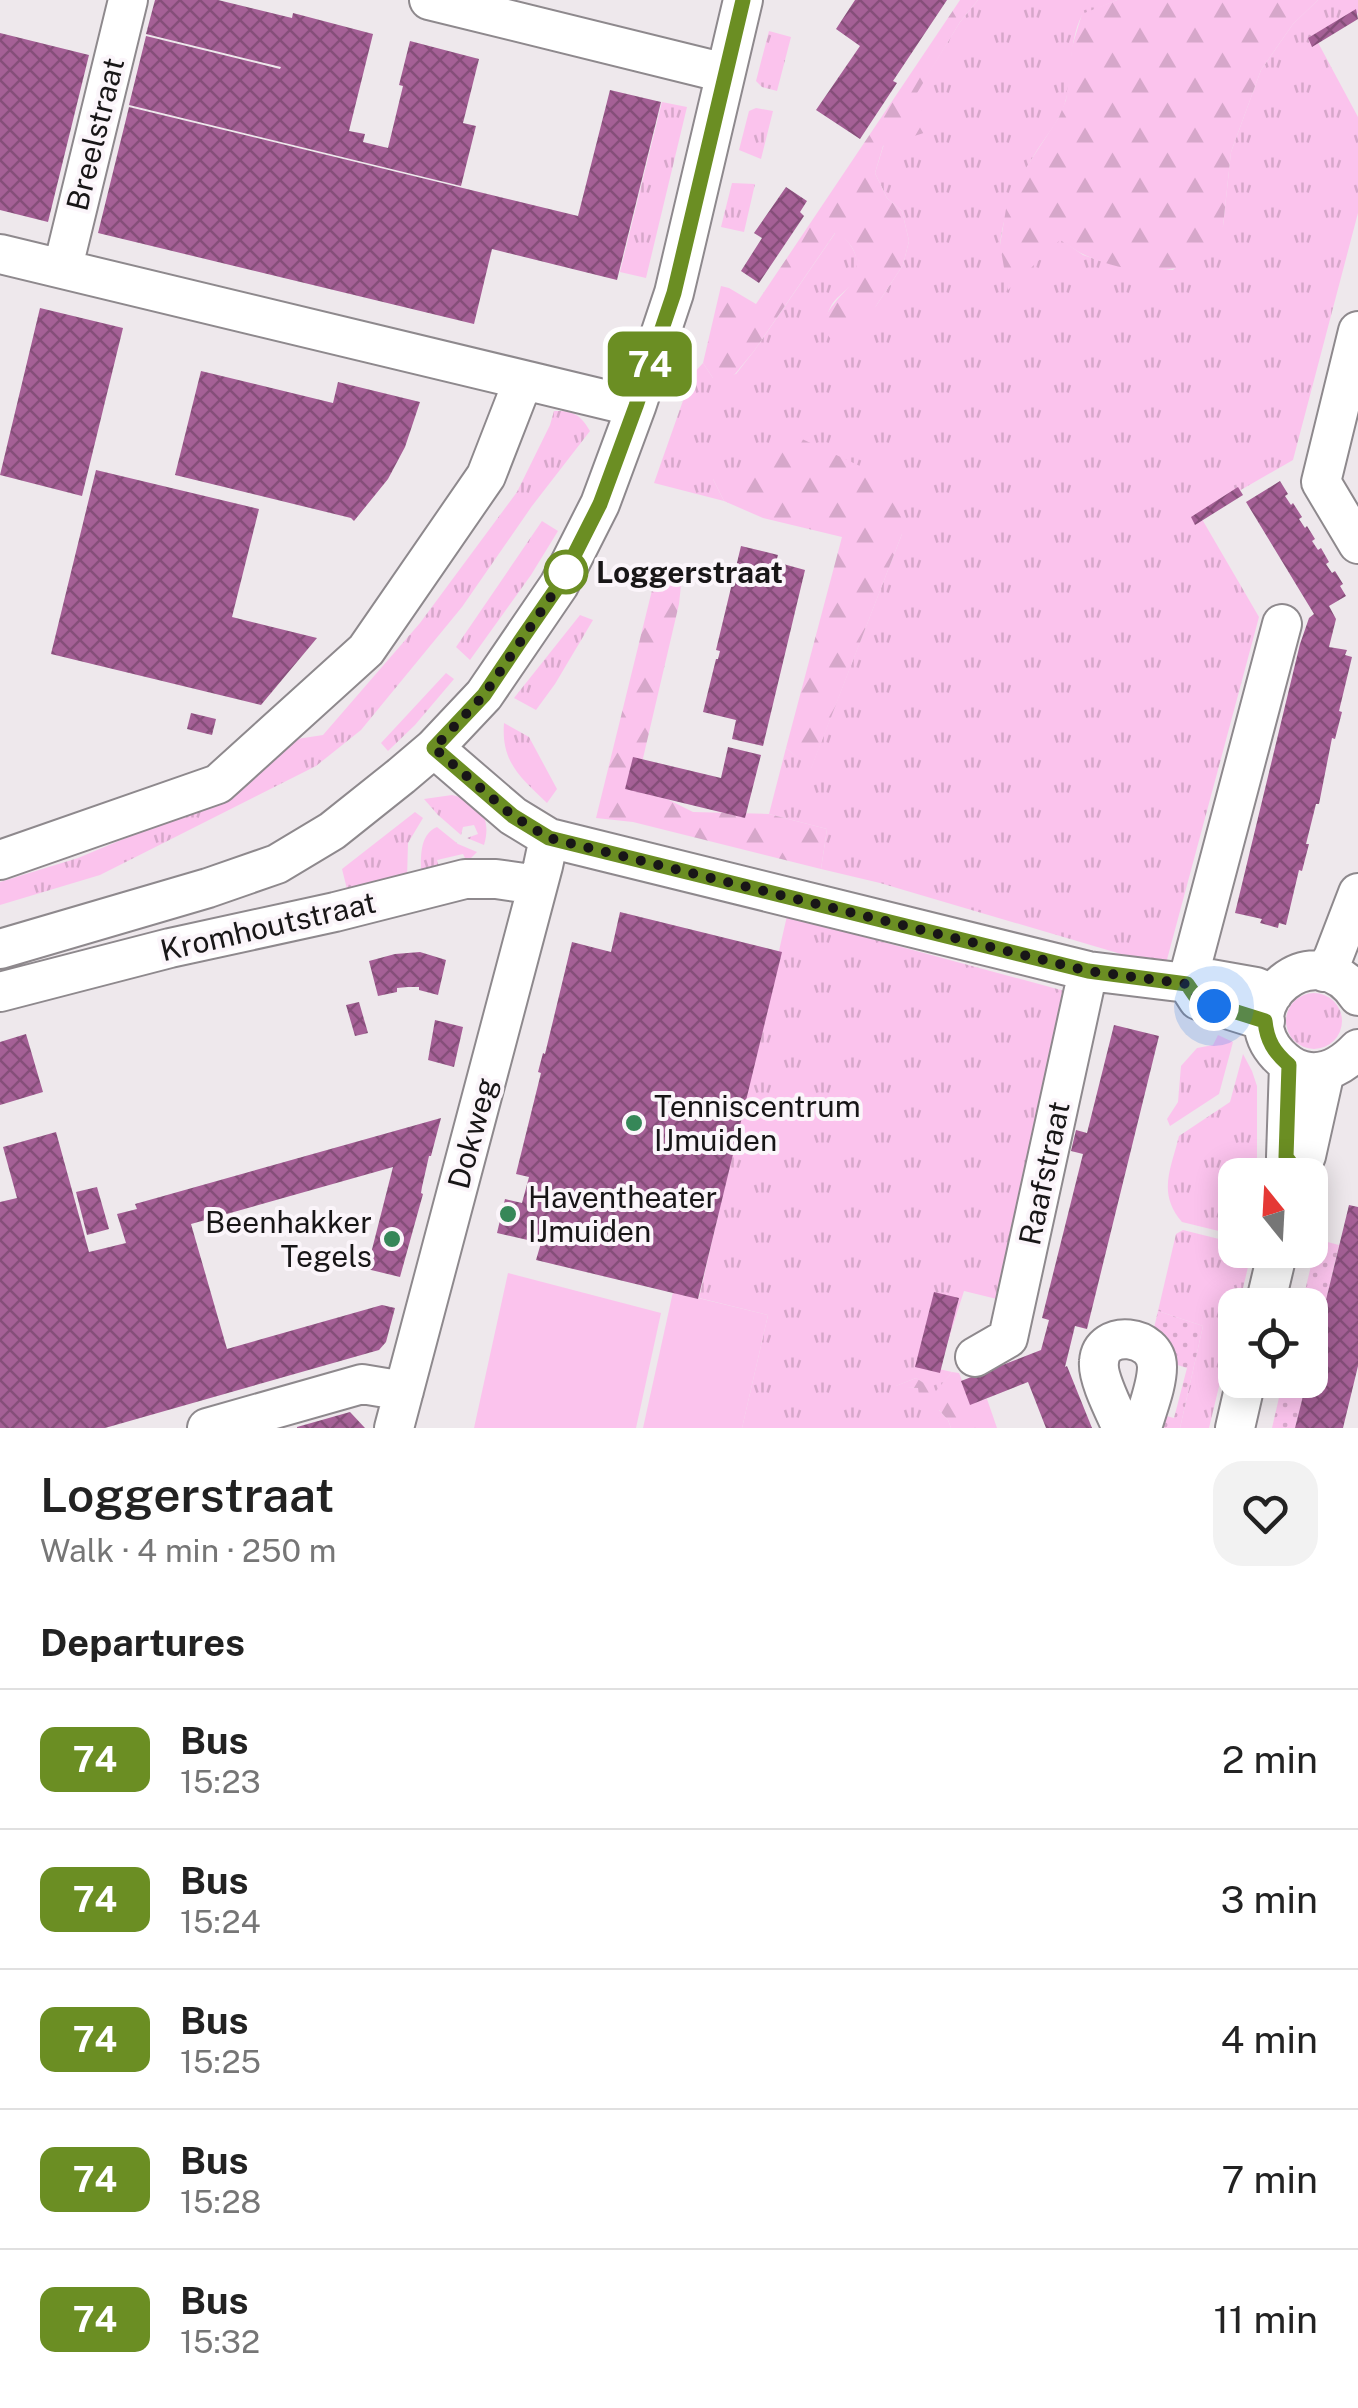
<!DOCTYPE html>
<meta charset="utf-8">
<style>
body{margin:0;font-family:"Public Sans",sans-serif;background:#f2f2f2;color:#222;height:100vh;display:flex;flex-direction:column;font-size:38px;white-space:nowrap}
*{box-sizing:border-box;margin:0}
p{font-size:32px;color:#767676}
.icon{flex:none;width:55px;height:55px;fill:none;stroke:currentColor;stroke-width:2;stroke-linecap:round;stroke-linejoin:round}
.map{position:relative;height:1428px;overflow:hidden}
.sheet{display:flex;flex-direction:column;background:#fff;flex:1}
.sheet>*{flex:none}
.badge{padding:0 20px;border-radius:15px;font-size:35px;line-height:65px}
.needle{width:65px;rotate:342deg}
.buttons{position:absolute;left:1218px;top:1158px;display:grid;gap:20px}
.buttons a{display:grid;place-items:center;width:110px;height:110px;border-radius:20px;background:#fff;box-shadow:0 5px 25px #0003;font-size:50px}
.you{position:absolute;width:50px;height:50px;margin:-25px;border:8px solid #fff;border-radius:50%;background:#1a73e8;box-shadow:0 0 0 15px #1a73e833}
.map>.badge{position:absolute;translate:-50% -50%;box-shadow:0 0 0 5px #fff}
h2{padding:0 40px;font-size:38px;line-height:90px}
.round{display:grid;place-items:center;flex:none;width:105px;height:105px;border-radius:30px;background:#f2f2f2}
.headline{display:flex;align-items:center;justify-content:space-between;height:170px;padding:0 40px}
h1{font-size:48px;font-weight:600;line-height:75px}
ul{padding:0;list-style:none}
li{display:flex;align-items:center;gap:30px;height:140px;padding:0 40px;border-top:2px solid #e0e0e0}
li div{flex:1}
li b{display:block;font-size:38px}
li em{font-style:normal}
li .badge{min-width:110px;font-weight:700;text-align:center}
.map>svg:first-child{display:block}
</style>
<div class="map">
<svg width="1358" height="1428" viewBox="0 0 1358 1428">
<defs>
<pattern id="grass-tufts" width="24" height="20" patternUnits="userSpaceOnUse" patternTransform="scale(2.5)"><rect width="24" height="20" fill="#fbc3ed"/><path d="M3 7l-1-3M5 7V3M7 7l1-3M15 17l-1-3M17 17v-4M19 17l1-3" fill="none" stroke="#d6a7ca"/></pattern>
<pattern id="forest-firs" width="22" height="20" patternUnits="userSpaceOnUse" patternTransform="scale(2.5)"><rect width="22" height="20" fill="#fbc3ed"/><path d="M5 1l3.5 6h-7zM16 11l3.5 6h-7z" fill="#d6a7ca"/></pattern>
<pattern id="garden-dots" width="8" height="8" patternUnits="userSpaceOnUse" patternTransform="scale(2.5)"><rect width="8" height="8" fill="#fbc3ed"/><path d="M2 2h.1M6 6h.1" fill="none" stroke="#d6a7ca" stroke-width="1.8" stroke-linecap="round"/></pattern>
<pattern id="building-cross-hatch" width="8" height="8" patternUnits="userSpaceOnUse" patternTransform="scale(2.5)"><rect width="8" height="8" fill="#a56096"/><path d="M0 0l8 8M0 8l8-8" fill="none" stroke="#854e79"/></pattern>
</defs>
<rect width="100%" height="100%" fill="#eee8ec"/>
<!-- grass -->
<path fill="url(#grass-tufts)" d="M 978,0 L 1117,0 L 1082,15 C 1067,45 1074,77 1064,106 C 1058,123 1045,137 1036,152 C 1018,181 1003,211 1000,245 L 1060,239 L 1083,255 L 1101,261 L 1128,268 L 1173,270 L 1223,226 L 1231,152 L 1261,70 L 1293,24 L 1318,0 L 1358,0 L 1358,13 L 1315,37 L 1358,117 L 1358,213 L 1293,460 L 1199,514 L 1259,617 L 1165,967 L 880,883 L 821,869 L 827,829 L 769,814 L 786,748 L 811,768 L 902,534 L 713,479 L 724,501 L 654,483 L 692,375 L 703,363 L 713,378 L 736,374 L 754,351 L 836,232 C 854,243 864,263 852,283 C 846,292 834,298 830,308 C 827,314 826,319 825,325 L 876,306 L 903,265 L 909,241 L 902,211 L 887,198 L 875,173 L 883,147 L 960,22 Z
M 769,31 L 791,37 L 777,91 L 762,87 L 756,81 Z
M 662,102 L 687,107 L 646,278 L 620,272 Z
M 756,108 L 773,111 L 761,159 L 739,150 L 749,111 Z
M 732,183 L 755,184 L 744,232 L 721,227 Z
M 554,411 C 573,410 581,415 590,431 L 532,506 L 462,607 L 361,730 L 316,766 L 100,875 L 0,905 L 0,882 L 78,858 L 200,807 L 297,739 L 323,735 L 420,623 L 517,492 L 550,425 Z
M 542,521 L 558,531 L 531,575 L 470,660 L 456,647 Z
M 580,615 L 593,620 L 555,684 L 536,710 L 514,698 Z
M 446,673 L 454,679 L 415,725 L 388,751 L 381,743 Z
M 504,723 L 529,737 L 557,789 L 547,803 C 520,777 501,762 504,723 Z
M 452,795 C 480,801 492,818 484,845 L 467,838 L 478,834 L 474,825 L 463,827 L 461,835 L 438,815 L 424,799 Z
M 415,812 L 423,818 L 408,843 L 407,879 L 348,893 L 342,869 Z
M 437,827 L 458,844 L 477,852 L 467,862 L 463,854 L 437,860 L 440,870 L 421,874 C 421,857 419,835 437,827 Z
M 787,916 L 1072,993 L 1001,1300 L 964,1291 L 939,1369 L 952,1372 L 936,1392 L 916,1378 L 896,1386 L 918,1388 L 938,1420 L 937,1408 L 948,1420 L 951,1428 L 742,1428 L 768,1315 L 699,1298 Z
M1286 1021a28 28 0 1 1 56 0a28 28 0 1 1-56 0Z
M 1218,1035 L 1233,1042 L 1219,1094 L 1170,1126 L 1167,1119 L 1178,1102 L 1181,1066 L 1197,1048 L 1213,1045 Z
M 1243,1054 L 1252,1071 L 1257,1086 L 1257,1175 L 1235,1175 L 1235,1235 L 1182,1222 C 1157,1193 1171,1169 1179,1136 L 1230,1102 Z
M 1183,1230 L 1235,1243 L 1235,1250 L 1252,1250 L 1239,1305 L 1235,1305 L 1233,1328 L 1228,1328 L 1224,1343 L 1229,1345 L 1209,1428 L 1180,1428 L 1203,1326 L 1158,1311 L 1176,1234 Z"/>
<!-- forest -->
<path fill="url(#forest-firs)" d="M 960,0 L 978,0 L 960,22 L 914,98 L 933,130 L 883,146 L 875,173 L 887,198 L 902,211 L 909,241 L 903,265 L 876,306 L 844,336 L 833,341 C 808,318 845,297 853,280 C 862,260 854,242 835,233 L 754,351 L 735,374 L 724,380 L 713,378 L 703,363 L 721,286 L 729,288 L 756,304 Z
M 1117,0 L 1318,0 L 1293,24 L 1261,70 L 1231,152 L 1223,226 C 1204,283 1131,276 1087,256 C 1077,252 1069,245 1060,240 L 1008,290 L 1000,245 L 1006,209 L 1013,188 L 1059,117 L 1066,100 L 1072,47 L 1082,14 Z
M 802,439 L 905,487 L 902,534 L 811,769 L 786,748 L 842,537 L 763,518 L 724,501 L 713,479 Z
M 666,573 L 672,574 L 681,585 L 679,604 L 637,784 L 693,812 L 769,814 L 827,829 L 821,869 L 633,822 L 596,818 L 655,578 Z
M 952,1372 L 959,1373 L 971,1403 L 987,1399 L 997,1428 L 951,1428 L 948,1420 L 939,1410 L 938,1422 L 921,1409 L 918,1388 L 893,1387 L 916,1378 L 936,1391 Z"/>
<!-- garden -->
<path fill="url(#garden-dots)" d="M 1320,1240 L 1339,1245 L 1326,1300 L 1304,1295 L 1315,1249 L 1318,1249 Z
M 1158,1311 L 1203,1326 L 1180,1428 L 1150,1428 L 1155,1413 L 1174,1418 L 1187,1368 L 1165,1361 L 1152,1336 Z
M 1283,1380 L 1307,1380 L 1295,1428 L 1272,1428 Z"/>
<!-- pitch -->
<path fill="#fbc3ed" d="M 508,1273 L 661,1313 L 636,1428 L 474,1428 Z
M 673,1292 L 768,1315 L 742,1428 L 643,1428 Z"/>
<!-- building -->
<path fill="url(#building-cross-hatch)" d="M 155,0 L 218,0 L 292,18 L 293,13 L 373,34 L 349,131 L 365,134 L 363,142 L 388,148 L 403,86 L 399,85 L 410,41 L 479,59 L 463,123 L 476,126 L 461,186 L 129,105 L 146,36 L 280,69 L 281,67 L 146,34 Z
M 855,0 L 947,0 L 893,81 L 897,83 L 860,139 L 816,110 L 860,46 L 836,29 Z
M 1356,9 L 1358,19 L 1312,47 L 1308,38 Z
M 0,33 L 89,55 L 48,222 L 0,210 Z
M 610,90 L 661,102 L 617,280 L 492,249 L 474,324 L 98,233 L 129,107 L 578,216 Z
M 786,187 L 807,201 L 800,212 L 804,216 L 759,283 L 741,271 L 762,238 L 754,233 Z
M 40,308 L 123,328 L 82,496 L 0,475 Z
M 201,371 L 333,403 L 338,382 L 420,402 L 405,447 L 388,479 L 354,521 L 351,518 L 175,475 Z
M 96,470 L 259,509 L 232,617 L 317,638 L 261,705 L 51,654 Z
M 1280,481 L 1288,494 L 1285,496 L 1291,505 L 1293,503 L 1302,517 L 1299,519 L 1305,528 L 1307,526 L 1315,539 L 1312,541 L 1318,550 L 1321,548 L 1329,562 L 1326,564 L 1332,573 L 1335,571 L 1343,584 L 1340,586 L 1346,596 L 1329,606 L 1336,619 L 1329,647 L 1347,650 L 1345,655 L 1352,657 L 1339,711 L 1342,712 L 1335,739 L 1332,738 L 1319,804 L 1316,804 L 1306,844 L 1309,844 L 1302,871 L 1299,870 L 1286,925 L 1279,923 L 1278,928 L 1260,923 L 1262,919 L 1235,913 L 1300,644 L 1309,618 L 1314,614 L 1246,502 Z
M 1238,487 L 1243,495 L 1195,525 L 1191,517 Z
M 741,546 L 778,555 L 776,562 L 805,570 L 763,746 L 732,739 L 736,720 L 703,712 L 716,659 L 718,659 L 720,651 L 716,650 Z
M 191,713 L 216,719 L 212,735 L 187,729 Z
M 728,747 L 761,755 L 745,818 L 625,789 L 633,757 L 721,778 Z
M 620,912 L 782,952 L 698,1299 L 536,1260 L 541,1243 L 497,1233 L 505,1199 L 522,1203 L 529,1177 L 516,1174 L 541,1073 L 538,1072 L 543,1053 L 545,1054 L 572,942 L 611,952 Z
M 420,952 L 446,960 L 438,995 L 419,990 L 419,987 L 408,987 L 397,988 L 397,992 L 378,996 L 369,961 L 395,954 Z
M 359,1002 L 368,1033 L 355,1036 L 346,1005 Z
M 435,1020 L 463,1027 L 454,1067 L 428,1060 Z
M 1114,1025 L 1159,1036 L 1087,1329 L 1075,1326 L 1065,1367 L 1067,1366 L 1092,1428 L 1046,1428 L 1028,1382 L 970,1405 L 961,1381 L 1041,1350 L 1049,1320 L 1042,1318 L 1083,1154 L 1071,1151 L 1076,1130 L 1087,1133 Z
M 26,1034 L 43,1092 L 0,1105 L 0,1042 Z
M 441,1118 L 431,1156 L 429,1156 L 422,1187 L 421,1193 L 423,1194 L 400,1277 L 367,1269 L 393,1167 L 191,1224 L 227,1349 L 382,1305 L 395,1308 L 386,1342 L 379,1350 L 105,1428 L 0,1428 L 0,1202 L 17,1198 L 3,1147 L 56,1132 L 89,1252 L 126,1243 L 117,1214 L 137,1209 L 135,1204 Z
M 97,1187 L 109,1229 L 87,1235 L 76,1192 Z
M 1349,1205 L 1358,1207 L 1358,1366 L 1343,1428 L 1295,1428 L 1307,1380 L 1310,1380 L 1310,1366 Z
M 934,1292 L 959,1298 L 940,1373 L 915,1367 Z
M 350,1412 L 365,1428 L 297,1428 L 297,1427 Z"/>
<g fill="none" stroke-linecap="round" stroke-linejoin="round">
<!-- minor casing -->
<g stroke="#8e898d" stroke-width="42">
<path id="minor" d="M 429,0 L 725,73
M 0,254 L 636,407
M 63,267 L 128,0
M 1358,331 L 1321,482 L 1358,544
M 434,748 L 513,816 L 549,838 L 1088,971 L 1187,983 L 1205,978 L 1256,987 L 1273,994
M 0,860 L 218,784 L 366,650 L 486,476 L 523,381
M 0,949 L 208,888 L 277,864 L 332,831 L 401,776 L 434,748 L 484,695 L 559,585 L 600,504 L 636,407 L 674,293 L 743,0
M 1324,972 L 1333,958 L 1358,893
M 0,992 L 170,948 L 335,912 L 465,879 L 496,879 L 538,885
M 1358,996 C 1315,931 1230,1004 1278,1055 C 1286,1063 1293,1069 1304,1071 C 1325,1076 1344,1064 1358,1049
M 1265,1021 L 1198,1000 L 1187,983 L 1282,624
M 1289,1065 L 1286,1157 L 1293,1166
M 1293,1175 L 1294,1168 L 1306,1156 L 1325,1071
M 1265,1305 L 1278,1250
M 975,1357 L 1008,1338 L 1088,971
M 207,1428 L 362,1384 L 404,1391
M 394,1428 L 543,866 L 549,838
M 1122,1428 C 1115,1412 1097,1378 1099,1362 C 1101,1328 1157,1334 1157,1367 C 1157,1386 1147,1409 1142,1428
M 1235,1428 L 1246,1380"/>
</g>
<!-- minor -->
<use href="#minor" stroke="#fff" stroke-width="38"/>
</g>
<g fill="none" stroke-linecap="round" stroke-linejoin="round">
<!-- line casing -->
<g stroke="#fff" stroke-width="22">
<path id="line" d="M 743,0 L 674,293 L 636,406 L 600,504 L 559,585 L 521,640 L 484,695 L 434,748 L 513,816 L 549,838 L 1088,971 L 1187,984 L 1198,1000 L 1265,1021 C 1267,1041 1274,1052 1289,1065 L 1286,1157 L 1294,1168 L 1293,1175"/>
</g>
<!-- line -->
<use href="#line" stroke="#6b8e23" stroke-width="15"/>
<!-- walk -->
<path stroke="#181617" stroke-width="10" stroke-dasharray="0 18" d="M 566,572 L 567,569 L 559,585 L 484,695 L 434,748 L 513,816 L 549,838 L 1088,971 L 1187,984 L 1198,1000 L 1214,1006"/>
</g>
<!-- markers -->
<circle fill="#fff" stroke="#6b8e23" stroke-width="5" cx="566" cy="572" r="20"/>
<g fill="#368758" stroke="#fbf5fa" stroke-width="4">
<circle cx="634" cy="1123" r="10"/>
<circle cx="508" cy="1214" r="10"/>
<circle cx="392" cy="1239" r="10"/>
</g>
<g text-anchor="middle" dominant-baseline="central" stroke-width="8" stroke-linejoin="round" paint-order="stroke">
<!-- street labels -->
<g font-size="30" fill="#181617" stroke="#fbf5fa">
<text transform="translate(95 134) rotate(-76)">Breelstraat</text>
<text transform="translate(268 926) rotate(-13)">Kromhoutstraat</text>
<text transform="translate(472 1133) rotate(-75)">Dokweg</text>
<text transform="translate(1044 1173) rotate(-78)">Raafstraat</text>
</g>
<!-- stop labels -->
<g font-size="30" font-weight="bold" fill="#181617" stroke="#fbf5fa" text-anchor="start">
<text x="596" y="572">Loggerstraat</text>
</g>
<!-- poi labels -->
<g font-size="30" fill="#181617" stroke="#fbf5fa" text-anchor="start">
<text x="654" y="1106">Tenniscentrum<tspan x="654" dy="34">IJmuiden</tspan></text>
<text x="528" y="1197">Haventheater<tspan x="528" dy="34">IJmuiden</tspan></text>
<text x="372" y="1222" text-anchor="end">Beenhakker<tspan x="372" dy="34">Tegels</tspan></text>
</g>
</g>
</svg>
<div class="buttons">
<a><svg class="needle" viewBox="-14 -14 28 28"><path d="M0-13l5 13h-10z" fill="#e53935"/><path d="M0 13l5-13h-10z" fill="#767676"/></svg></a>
<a><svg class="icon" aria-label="locate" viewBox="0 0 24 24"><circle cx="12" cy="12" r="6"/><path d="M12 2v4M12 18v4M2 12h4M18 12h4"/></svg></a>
</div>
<div class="you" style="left:1214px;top:1006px"></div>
<b class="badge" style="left:650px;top:364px;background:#6b8e23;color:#fff">74</b>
</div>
<section class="sheet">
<div class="headline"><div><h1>Loggerstraat</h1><p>Walk · 4 min · 250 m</p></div><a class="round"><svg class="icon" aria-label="heart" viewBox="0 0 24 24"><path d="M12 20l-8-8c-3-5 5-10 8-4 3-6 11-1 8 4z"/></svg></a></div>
<h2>Departures</h2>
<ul>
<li><span class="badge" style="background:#6b8e23;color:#fff">74</span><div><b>Bus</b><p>15:23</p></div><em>2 min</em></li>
<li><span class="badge" style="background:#6b8e23;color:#fff">74</span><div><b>Bus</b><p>15:24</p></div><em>3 min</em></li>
<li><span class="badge" style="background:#6b8e23;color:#fff">74</span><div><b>Bus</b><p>15:25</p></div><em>4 min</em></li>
<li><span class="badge" style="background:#6b8e23;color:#fff">74</span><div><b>Bus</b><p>15:28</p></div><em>7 min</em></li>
<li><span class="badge" style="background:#6b8e23;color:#fff">74</span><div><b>Bus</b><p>15:32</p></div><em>11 min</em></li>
</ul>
</section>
